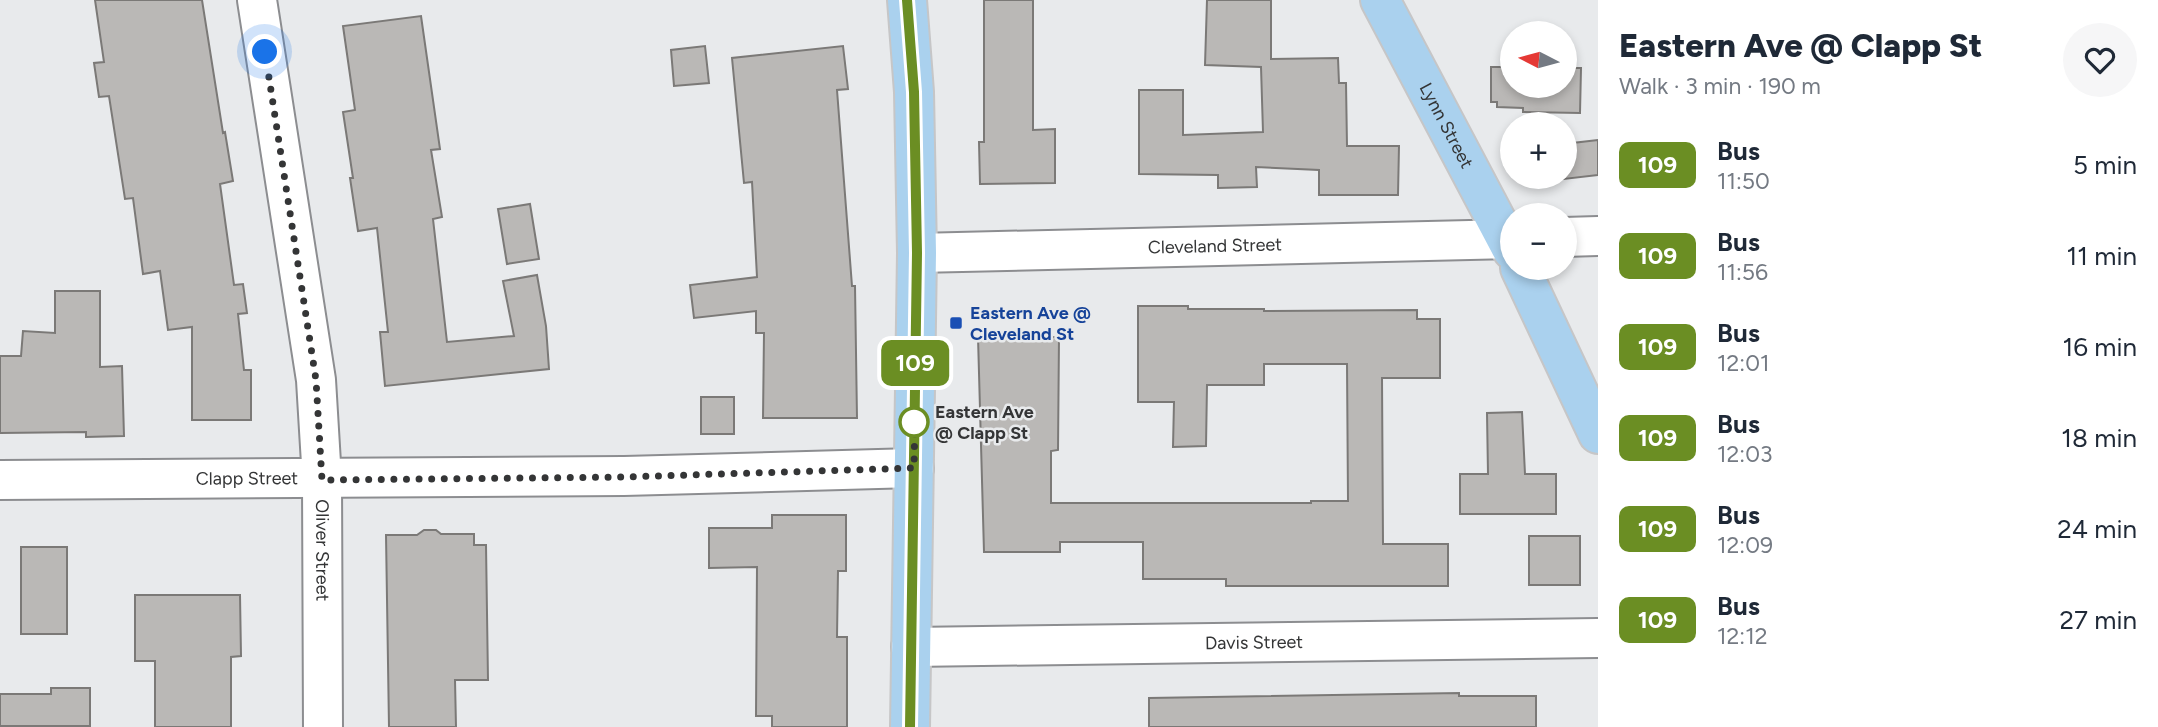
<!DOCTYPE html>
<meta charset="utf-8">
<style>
body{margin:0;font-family:Figtree,sans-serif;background:#f6f6f7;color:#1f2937;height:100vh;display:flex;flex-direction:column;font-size:26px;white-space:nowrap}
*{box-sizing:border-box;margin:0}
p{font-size:23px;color:#747a83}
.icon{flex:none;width:38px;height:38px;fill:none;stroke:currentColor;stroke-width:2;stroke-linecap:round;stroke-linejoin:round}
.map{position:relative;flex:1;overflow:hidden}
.sheet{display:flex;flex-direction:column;background:#fff;width:560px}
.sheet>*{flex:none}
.badge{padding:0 14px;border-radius:10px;font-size:24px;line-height:46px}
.needle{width:46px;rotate:276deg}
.fabs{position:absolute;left:1500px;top:21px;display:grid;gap:14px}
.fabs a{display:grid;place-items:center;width:77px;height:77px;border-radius:50%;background:#fff;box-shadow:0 4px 10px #0003;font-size:35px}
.you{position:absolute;width:35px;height:35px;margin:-18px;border:5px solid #fff;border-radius:50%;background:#1a73e8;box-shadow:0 0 0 10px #1a73e833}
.map>.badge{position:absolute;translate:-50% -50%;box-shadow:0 0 0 4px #fff}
.round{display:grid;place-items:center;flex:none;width:74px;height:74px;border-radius:37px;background:#f6f6f7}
.headline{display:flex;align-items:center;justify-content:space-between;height:119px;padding:0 21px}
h1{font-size:33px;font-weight:800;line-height:52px}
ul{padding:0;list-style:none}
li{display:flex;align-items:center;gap:21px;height:91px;padding:0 21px}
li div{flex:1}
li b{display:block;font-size:26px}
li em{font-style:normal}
li .badge{min-width:77px;font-weight:700;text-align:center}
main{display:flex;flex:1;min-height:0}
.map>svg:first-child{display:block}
</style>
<main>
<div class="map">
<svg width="1598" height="727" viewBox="0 0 1598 727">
<rect width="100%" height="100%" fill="#e8eaec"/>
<!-- building -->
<path fill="#bab8b6" stroke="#7b7977" stroke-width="2" d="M 95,0 L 202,0 L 223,133 L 225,132 L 233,181 L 220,184 L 234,285 L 243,284 L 247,313 L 238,314 L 244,370 L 251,370 L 251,420 L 192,420 L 192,327 L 168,330 L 160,271 L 143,274 L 133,198 L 125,199 L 109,96 L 99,97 L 94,63 L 104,62 Z
M 984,0 L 1033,0 L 1033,130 L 1055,129 L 1055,183 L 980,184 L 979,142 L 984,142 Z
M 1207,0 L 1271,0 L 1271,59 L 1338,58 L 1339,83 L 1346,83 L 1347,146 L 1399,146 L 1398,195 L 1319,195 L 1319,170 L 1256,167 L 1257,187 L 1218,188 L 1218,175 L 1139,174 L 1139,90 L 1183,90 L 1183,135 L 1263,132 L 1261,67 L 1205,65 Z
M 421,16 L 440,149 L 431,150 L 442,217 L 433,219 L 447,342 L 514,336 L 503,281 L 537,275 L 546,326 L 549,369 L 385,386 L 380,332 L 388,332 L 377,228 L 358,231 L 350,178 L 353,178 L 343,112 L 355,110 L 343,26 Z
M 705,46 L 709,83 L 674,86 L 671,50 Z
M 843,46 L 848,89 L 837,90 L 852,286 L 855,286 L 857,418 L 763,418 L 764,333 L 756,333 L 756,311 L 694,318 L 690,285 L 757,277 L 752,182 L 744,183 L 732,58 Z
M 1491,67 L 1512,67 L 1512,86 L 1564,86 L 1564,68 L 1581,68 L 1580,113 L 1523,112 L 1523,108 L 1497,107 L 1497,102 L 1491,102 Z
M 1598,140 L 1598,175 L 1564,179 L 1564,144 Z
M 530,204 L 539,259 L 507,264 L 498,209 Z
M 55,291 L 100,291 L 100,367 L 122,366 L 124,436 L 86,437 L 86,432 L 0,433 L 0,356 L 21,356 L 23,331 L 55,333 Z
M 1138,306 L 1188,306 L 1188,309 L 1264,309 L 1264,311 L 1417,310 L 1417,319 L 1440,319 L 1440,378 L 1382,378 L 1383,544 L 1448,544 L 1448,586 L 1226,586 L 1226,579 L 1143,579 L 1143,542 L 1060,542 L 1060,552 L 984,552 L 978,337 L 1059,337 L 1058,450 L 1051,451 L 1051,503 L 1311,503 L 1311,501 L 1348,501 L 1347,364 L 1264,364 L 1264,385 L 1207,385 L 1206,446 L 1173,447 L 1174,402 L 1138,402 Z
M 701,397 L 734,397 L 734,434 L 701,434 Z
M 1522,412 L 1525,474 L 1556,474 L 1556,514 L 1460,514 L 1460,474 L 1488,474 L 1487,413 Z
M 772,515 L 846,515 L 846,571 L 838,571 L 837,637 L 847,637 L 847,727 L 772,727 L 772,716 L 756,716 L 757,567 L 709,568 L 709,528 L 772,528 Z
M 424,530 L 436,530 L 441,534 L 474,534 L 474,545 L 486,545 L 488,680 L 455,680 L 456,727 L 389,727 L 386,535 L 417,535 Z
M 1529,536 L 1580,536 L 1580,585 L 1529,585 Z
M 21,547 L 67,547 L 67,634 L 21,634 Z
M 135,595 L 240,595 L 241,656 L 231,657 L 231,727 L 155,727 L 155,661 L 135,661 Z
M 51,688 L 90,688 L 90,726 L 0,726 L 0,694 L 51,694 Z
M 1459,693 L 1459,696 L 1536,696 L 1536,727 L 1149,727 L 1149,698 Z"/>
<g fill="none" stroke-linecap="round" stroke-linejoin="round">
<!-- minor casing -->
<g stroke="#8c8d90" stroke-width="42">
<g id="minor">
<path id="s1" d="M 257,0 L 316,380 L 322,480 L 323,727"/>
<path d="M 1564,237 L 1598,236"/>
<path id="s2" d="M 917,253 L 1512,239"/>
<path id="s3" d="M 0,480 L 624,476 L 914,468"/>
<path id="s4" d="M 911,647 L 1598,638"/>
</g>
</g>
<!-- major casing -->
<g stroke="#c6c6c7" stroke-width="42">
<g id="major">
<path d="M 907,0 L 914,92 L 917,253 L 910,727"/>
<path id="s5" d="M 1380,0 L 1512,250"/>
<path d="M 1520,268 L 1598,434"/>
</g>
</g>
<!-- minor -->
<use href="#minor" stroke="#fff" stroke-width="38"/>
<!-- major -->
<use href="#major" stroke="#aad1ee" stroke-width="38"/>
</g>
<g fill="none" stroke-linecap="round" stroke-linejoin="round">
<!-- line casing -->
<g stroke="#fff" stroke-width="16">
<path id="line" d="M 907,0 L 914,92 L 917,253 L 910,727"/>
</g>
<!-- line -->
<use href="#line" stroke="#6b8e23" stroke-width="10"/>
<!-- walk -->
<path stroke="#343536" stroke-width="7" stroke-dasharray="0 12.6" d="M 265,52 L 316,380 L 322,480 L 624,477 L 914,468 L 915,414 L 914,422"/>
</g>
<!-- markers -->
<rect fill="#1a4fb4" stroke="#e8eaec" stroke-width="2.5" x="949" y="316" width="14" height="14" rx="3.5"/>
<circle fill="#fff" stroke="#6b8e23" stroke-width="3.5" cx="914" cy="422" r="14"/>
<g text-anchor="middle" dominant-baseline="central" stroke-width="5" stroke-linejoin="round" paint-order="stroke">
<!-- street labels -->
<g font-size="18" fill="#343536" stroke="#e8eaec">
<text stroke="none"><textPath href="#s5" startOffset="142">Lynn Street</textPath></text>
<text stroke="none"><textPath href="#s2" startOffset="298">Cleveland Street</textPath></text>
<text stroke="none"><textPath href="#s3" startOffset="247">Clapp Street</textPath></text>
<text stroke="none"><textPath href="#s1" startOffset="555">Oliver Street</textPath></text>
<text stroke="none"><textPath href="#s4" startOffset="343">Davis Street</textPath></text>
</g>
<!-- transit labels -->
<g font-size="18" font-weight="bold" fill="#164399" stroke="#e8eaec" text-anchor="start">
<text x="970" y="313">Eastern Ave @<tspan x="970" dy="21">Cleveland St</tspan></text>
</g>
<!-- stop labels -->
<g font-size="18" font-weight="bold" fill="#343536" stroke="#e8eaec" text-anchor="start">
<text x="935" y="412">Eastern Ave<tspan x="935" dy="21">@ Clapp St</tspan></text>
</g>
</g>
</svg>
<div class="fabs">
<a><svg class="needle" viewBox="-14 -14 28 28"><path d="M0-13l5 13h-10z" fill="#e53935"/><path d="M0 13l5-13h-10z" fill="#747a83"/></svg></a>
<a>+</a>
<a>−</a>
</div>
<div class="you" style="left:265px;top:52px"></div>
<b class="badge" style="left:915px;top:363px;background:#6b8e23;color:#fff">109</b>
</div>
<section class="sheet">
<div class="headline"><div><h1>Eastern Ave @ Clapp St</h1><p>Walk · 3 min · 190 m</p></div><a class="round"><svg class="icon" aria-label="heart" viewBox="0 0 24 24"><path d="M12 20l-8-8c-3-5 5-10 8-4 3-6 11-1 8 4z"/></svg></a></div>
<ul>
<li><span class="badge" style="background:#6b8e23;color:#fff">109</span><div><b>Bus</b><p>11:50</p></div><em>5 min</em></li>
<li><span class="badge" style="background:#6b8e23;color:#fff">109</span><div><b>Bus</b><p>11:56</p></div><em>11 min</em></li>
<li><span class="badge" style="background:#6b8e23;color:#fff">109</span><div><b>Bus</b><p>12:01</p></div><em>16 min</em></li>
<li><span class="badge" style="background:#6b8e23;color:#fff">109</span><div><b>Bus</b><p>12:03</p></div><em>18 min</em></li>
<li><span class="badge" style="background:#6b8e23;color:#fff">109</span><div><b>Bus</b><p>12:09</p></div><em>24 min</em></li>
<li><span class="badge" style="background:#6b8e23;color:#fff">109</span><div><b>Bus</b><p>12:12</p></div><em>27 min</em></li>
</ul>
</section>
</main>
